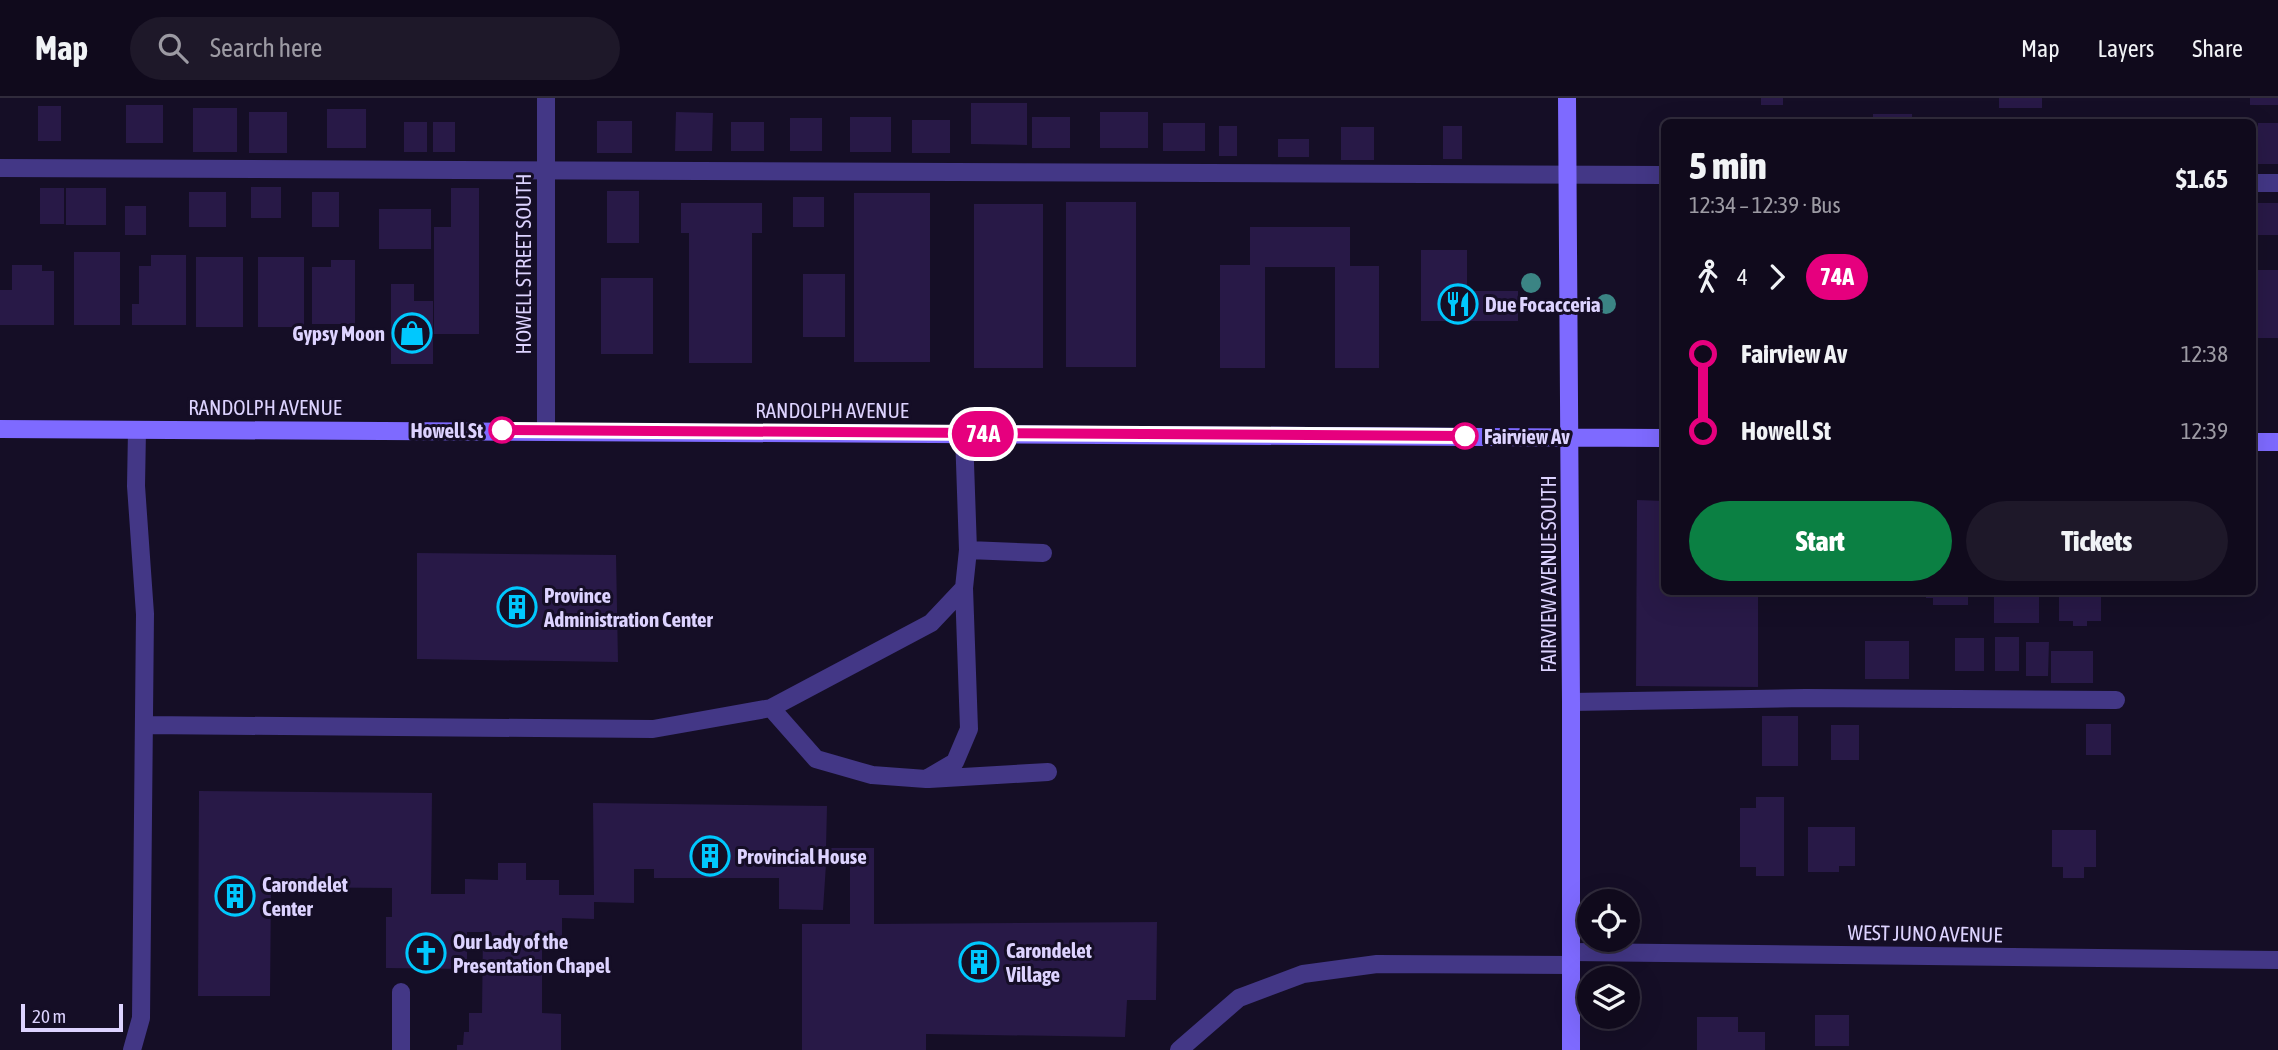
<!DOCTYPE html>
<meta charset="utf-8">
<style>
body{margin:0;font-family:"Asap Condensed",sans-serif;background:#1e1829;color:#f1f3f6;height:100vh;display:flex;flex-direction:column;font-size:26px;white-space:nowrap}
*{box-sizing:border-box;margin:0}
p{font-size:23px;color:#9c9aa3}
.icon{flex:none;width:38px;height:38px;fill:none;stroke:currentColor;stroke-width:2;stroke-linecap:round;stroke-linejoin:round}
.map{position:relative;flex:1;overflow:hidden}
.sheet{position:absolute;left:1661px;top:21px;width:595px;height:476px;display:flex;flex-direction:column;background:#100a1c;border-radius:10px;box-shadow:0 7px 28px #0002,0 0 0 2px #302b3b}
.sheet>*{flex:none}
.badge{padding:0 14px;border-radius:23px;font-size:24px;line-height:46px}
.buttons{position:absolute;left:1577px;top:791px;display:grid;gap:14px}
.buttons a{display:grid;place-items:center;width:63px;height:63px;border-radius:50%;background:#100a1c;box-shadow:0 7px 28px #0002,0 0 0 2px #302b3b;font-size:35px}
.scale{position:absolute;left:21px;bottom:18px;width:102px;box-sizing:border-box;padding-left:7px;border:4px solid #ddd3ff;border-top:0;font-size:19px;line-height:24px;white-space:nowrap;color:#ddd3ff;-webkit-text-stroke:5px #150e26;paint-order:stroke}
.map>.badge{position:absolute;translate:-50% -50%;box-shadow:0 0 0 4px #fff}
.legs{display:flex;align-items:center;gap:10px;height:77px;padding:0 28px;font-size:23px}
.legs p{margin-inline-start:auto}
.summary{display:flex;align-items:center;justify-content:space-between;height:119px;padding:0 28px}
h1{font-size:38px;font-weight:800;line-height:52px}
.button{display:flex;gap:14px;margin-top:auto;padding:14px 28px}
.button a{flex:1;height:80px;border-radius:42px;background:#0b8043;color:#fff;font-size:28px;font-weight:800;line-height:80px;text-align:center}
.button a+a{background:#1e1829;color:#f1f3f6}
ul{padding:0 28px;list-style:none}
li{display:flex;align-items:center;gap:24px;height:77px;font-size:26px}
li i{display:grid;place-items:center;width:10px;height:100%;margin:0 9px;background:currentColor}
li i::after{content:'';width:18px;height:18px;margin:-9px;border:5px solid;border-radius:50%;background:#100a1c}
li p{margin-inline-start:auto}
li:first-child i{background:linear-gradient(#0000 50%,currentColor 0)}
li:last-child i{background:linear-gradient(currentColor 50%,#0000 0)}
header{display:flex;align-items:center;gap:42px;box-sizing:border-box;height:98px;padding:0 35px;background:#100a1c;border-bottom:2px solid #302b3b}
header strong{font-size:33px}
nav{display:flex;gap:38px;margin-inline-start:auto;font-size:24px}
.search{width:490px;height:63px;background:#1e1829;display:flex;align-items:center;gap:18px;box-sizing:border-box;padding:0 24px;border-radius:38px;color:#9c9aa3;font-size:26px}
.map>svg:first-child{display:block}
</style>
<header>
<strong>Map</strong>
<div class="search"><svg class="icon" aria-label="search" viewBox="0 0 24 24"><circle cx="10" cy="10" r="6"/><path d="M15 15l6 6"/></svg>Search here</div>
<nav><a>Map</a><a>Layers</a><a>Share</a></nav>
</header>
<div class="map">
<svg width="2278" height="952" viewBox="0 0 2278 952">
<rect width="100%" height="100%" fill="#150e26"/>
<!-- building -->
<path fill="#281947" d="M 1761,0 L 1783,0 L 1783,7 L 1761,7 Z
M 1999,0 L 2042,0 L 2042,10 L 1999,10 Z
M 2250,0 L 2278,0 L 2278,7 L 2250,7 Z
M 971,5 L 1027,5 L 1027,47 L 971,46 Z
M 126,7 L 163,7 L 163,45 L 126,45 Z
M 38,8 L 61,8 L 61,43 L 38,43 Z
M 193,10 L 237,10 L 237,54 L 193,54 Z
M 327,11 L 366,11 L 366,50 L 327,50 Z
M 249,14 L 287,14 L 287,55 L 249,55 Z
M 676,14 L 713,15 L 712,53 L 675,53 Z
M 1100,14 L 1148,14 L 1148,50 L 1100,50 Z
M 1873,16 L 1912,16 L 1912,24 L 1873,24 Z
M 850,19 L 891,19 L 891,54 L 850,54 Z
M 1032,19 L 1070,19 L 1070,50 L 1032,50 Z
M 1929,19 L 1980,19 L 1980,24 L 1929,24 Z
M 790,20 L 822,20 L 822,53 L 790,53 Z
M 2133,21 L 2173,21 L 2173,24 L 2133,24 Z
M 2179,21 L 2218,21 L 2218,24 L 2179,24 Z
M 912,22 L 950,22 L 950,55 L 912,55 Z
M 597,23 L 632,23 L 632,55 L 597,55 Z
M 404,24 L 427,24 L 427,54 L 404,54 Z
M 433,24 L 455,24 L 455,54 L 433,54 Z
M 731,24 L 764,24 L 764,53 L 731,53 Z
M 1163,25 L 1205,25 L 1205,53 L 1163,53 Z
M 2258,25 L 2278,25 L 2278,66 L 2258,66 Z
M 1219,28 L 1237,28 L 1237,58 L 1219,58 Z
M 1443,28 L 1462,28 L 1462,61 L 1443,61 Z
M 1341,29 L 1374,29 L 1374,62 L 1341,62 Z
M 1278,41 L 1309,41 L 1309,59 L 1278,59 Z
M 251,89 L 281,89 L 281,120 L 251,120 Z
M 40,90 L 64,90 L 64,126 L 40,126 Z
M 66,90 L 106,90 L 106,127 L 66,127 Z
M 451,90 L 479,90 L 479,236 L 434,236 L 434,129 L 451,129 Z
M 607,93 L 639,93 L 639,145 L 607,145 Z
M 189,94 L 226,94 L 226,129 L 189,129 Z
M 312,94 L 339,94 L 339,129 L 312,129 Z
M 854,95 L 930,95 L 930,264 L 854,264 Z
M 793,99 L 824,99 L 824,129 L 793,129 Z
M 1066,104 L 1136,104 L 1136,269 L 1066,269 Z
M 681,105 L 762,105 L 762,135 L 752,135 L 752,265 L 689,265 L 689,135 L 681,135 Z
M 2252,105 L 2278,105 L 2278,137 L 2252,137 Z
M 974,106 L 1043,106 L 1043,270 L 974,270 Z
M 125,108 L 146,108 L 146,137 L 125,137 Z
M 379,111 L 431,111 L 431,151 L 379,151 Z
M 1250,129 L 1350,129 L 1350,168 L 1379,168 L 1379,270 L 1335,270 L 1335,169 L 1265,169 L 1265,270 L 1220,270 L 1220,167 L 1250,167 Z
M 1421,152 L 1467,152 L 1467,193 L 1518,193 L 1518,223 L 1421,223 Z
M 74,154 L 120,154 L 120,227 L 74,227 Z
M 151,157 L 186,157 L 186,227 L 132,227 L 132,206 L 139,206 L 139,168 L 151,168 Z
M 196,159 L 243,159 L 243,229 L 196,229 Z
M 258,159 L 304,159 L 304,229 L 258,229 Z
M 331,162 L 355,162 L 355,226 L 312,226 L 312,169 L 331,169 Z
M 12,167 L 42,167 L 42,173 L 54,173 L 54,227 L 0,227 L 0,192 L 12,192 Z
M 2252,172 L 2278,172 L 2278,240 L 2252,240 Z
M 803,176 L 845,176 L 845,239 L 803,239 Z
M 601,180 L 653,180 L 653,256 L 601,256 Z
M 391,186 L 414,186 L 414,203 L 433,203 L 433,266 L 391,266 Z
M 1637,402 L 1664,403 L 1664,494 L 1758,494 L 1758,589 L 1636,588 Z
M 417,455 L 616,457 L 618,564 L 417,561 Z
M 1926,494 L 1968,494 L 1968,507 L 1933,507 L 1933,500 L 1926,500 Z
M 1994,494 L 2039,494 L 2039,525 L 1994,525 Z
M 2059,494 L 2101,494 L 2101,523 L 2087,523 L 2087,528 L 2073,528 L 2073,523 L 2059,523 Z
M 1995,539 L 2019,539 L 2019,573 L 1995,573 Z
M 1955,540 L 1984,540 L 1984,573 L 1955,573 Z
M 1865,543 L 1909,543 L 1909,581 L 1865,581 Z
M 2026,544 L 2049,544 L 2048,578 L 2026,578 Z
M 2051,553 L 2093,553 L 2093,585 L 2051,585 Z
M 1762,618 L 1798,618 L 1798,668 L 1762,668 Z
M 2086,626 L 2111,626 L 2111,657 L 2086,657 Z
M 1831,627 L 1859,627 L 1859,662 L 1831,662 Z
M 199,693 L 432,695 L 431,796 L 465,796 L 465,781 L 498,782 L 498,765 L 526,765 L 526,782 L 559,782 L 559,797 L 594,797 L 593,705 L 827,708 L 826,750 L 874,750 L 874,826 L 1157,824 L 1156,902 L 1127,902 L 1125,939 L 926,936 L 926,952 L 802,952 L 802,826 L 850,826 L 850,766 L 826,766 L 823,812 L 779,811 L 779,780 L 654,780 L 654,771 L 634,771 L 634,805 L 594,804 L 594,821 L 562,820 L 562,841 L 542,841 L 542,915 L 561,916 L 561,952 L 457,952 L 457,947 L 463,947 L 464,934 L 469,934 L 469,915 L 482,915 L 483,834 L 467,834 L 467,871 L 386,870 L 386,819 L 392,819 L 392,790 L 271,789 L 270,898 L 198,898 Z
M 1756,699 L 1784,699 L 1784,778 L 1756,778 L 1756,769 L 1740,769 L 1740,710 L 1756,710 Z
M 1808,729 L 1855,729 L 1855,768 L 1839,768 L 1839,774 L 1808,774 Z
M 2052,732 L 2096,732 L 2096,769 L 2084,769 L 2084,780 L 2063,780 L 2063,769 L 2052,769 Z
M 1815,917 L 1849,917 L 1849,948 L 1815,948 Z
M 1697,919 L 1738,919 L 1738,934 L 1765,934 L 1765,952 L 1697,952 Z"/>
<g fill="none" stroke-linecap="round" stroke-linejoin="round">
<!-- lane -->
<path stroke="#433786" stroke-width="18" d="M 0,70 L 1664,77
M 2252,85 L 2278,85
M 968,452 L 1043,455
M 1571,604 L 1805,600 L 2116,602
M 771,610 L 816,661 L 872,677 L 926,681 L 955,664 L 969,631 L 964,490
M 144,627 L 653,631 L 771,610 L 931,525 L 964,490 L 968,452 L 964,336
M 929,681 L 1048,674
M 132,952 L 141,920 L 145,516 L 136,388 L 137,332
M 401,952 L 401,894
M 1179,952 L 1239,900 L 1303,876 L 1377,866 L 1571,867"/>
<!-- street -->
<path stroke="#433786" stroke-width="18" d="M 546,333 L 546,0
M 1571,854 L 2278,862"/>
<!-- secondary -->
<path stroke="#7e6aff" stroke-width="18" d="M 1567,0 L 1571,604 L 1571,952
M 0,331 L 1664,340
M 2252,344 L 2278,344"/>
</g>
<!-- trees -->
<g fill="#3b8484">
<circle cx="1531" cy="185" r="10"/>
<circle cx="1606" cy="206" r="10"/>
</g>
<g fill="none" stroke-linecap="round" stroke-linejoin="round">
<!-- line-1 casing -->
<g stroke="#fff" stroke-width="16">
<path id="line-1" d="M 502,332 L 1465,338"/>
</g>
<!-- line-1 -->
<use href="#line-1" stroke="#e6007e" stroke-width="10"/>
</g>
<!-- icons -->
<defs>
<g id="restaurant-ring" transform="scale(2.0125)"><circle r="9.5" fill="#150e26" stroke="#00c8fe" stroke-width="1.5"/><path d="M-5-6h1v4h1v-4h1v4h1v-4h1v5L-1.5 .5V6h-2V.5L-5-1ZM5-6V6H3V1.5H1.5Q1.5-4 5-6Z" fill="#00c8fe"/></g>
<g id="shop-ring" transform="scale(2.0125)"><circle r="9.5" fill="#150e26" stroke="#00c8fe" stroke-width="1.5"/><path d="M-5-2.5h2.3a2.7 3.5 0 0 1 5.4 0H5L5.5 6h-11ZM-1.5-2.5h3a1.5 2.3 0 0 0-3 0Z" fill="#00c8fe"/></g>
<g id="building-ring" transform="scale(2.0125)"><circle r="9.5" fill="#150e26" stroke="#00c8fe" stroke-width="1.5"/><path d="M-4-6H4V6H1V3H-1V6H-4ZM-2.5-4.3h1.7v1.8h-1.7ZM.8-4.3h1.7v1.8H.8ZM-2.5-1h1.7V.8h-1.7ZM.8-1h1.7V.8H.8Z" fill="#00c8fe"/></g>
<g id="church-ring" transform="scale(2.0125)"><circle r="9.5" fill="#150e26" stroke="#00c8fe" stroke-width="1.5"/><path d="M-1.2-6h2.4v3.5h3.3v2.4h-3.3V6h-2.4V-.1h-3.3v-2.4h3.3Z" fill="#00c8fe"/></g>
</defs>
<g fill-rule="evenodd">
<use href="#restaurant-ring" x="1458" y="206"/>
<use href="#shop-ring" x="412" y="235"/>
<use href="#building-ring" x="517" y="509"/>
<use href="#building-ring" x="710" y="758"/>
<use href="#building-ring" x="235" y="798"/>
<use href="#church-ring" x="426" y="855"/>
<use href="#building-ring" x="979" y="864"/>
</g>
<!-- markers -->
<g fill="#fff" stroke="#e6007e" stroke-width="3.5">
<circle cx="502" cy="332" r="12"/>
<circle cx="1465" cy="338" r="12"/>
</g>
<g text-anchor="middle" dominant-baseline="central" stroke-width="6" stroke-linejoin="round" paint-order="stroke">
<!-- street labels -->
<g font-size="21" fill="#ddd3ff" stroke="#150e26">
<text transform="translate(523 166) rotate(-90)">HOWELL STREET SOUTH</text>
<text x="265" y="309">RANDOLPH AVENUE</text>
<text x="832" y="312">RANDOLPH AVENUE</text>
<text transform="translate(1548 476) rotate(-90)">FAIRVIEW AVENUE SOUTH</text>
<text transform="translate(1925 835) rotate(1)">WEST JUNO AVENUE</text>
</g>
<!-- poi labels -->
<g font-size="21" font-weight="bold" fill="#ddd3ff" stroke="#150e26" text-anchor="start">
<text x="1485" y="206">Due Focacceria</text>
<text x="385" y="235" text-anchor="end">Gypsy Moon</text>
<text x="544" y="497">Province<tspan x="544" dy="24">Administration Center</tspan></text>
<text x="737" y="758">Provincial House</text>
<text x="262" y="786">Carondelet<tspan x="262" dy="24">Center</tspan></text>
<text x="453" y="843">Our Lady of the<tspan x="453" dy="24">Presentation Chapel</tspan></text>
<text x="1006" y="852">Carondelet<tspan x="1006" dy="24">Village</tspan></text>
</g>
<!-- stop labels -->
<g font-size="21" font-weight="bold" fill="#ddd3ff" stroke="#150e26" text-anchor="end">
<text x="483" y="332">Howell St</text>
<text x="1484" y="338" text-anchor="start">Fairview Av</text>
</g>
</g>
</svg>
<div class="buttons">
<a><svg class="icon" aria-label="locate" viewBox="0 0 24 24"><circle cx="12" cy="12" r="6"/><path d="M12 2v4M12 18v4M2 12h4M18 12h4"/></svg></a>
<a><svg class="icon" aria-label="layers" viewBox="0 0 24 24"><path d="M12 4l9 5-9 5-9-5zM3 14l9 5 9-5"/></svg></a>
</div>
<div class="scale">20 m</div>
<b class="badge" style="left:983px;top:336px;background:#e6007e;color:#fff">74A</b>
<section class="sheet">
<div class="summary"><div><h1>5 min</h1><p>12:34 – 12:39 · Bus</p></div><b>$1.65</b></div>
<div class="legs"><svg class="icon" aria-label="walk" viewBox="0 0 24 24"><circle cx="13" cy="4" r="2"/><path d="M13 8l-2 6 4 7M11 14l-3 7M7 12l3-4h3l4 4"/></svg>4<svg class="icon" aria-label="forward" viewBox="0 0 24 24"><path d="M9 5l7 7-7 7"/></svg><b class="badge" style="background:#e6007e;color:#fff">74A</b></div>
<ul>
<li><i style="color:#e6007e"></i><b>Fairview Av</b><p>12:38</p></li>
<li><i style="color:#e6007e"></i><b>Howell St</b><p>12:39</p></li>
</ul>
<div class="button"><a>Start</a><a>Tickets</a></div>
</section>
</div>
